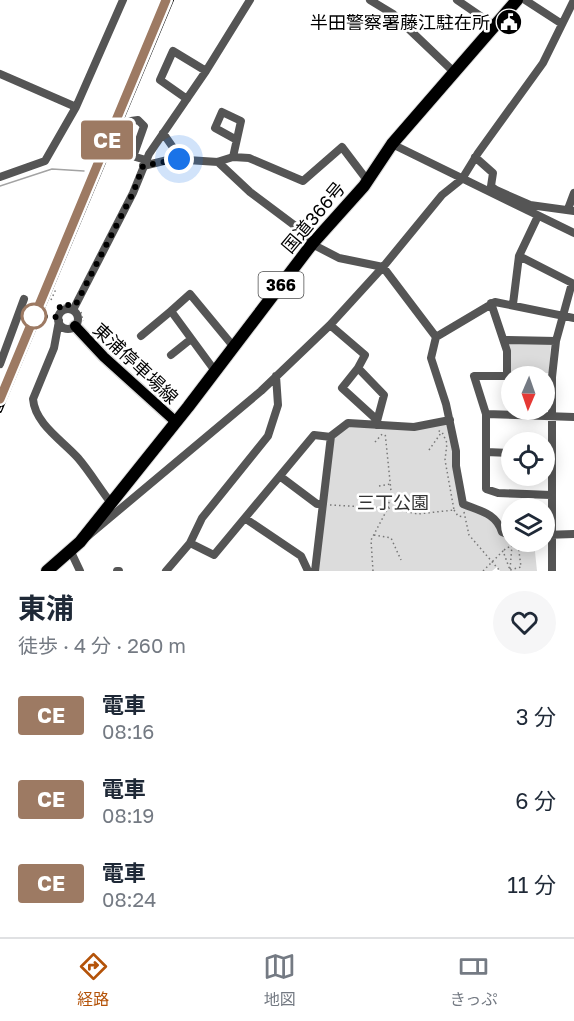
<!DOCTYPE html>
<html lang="ja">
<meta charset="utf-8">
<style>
body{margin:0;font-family:"Golos Text","Noto Sans JP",sans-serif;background:#f6f6f7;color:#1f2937;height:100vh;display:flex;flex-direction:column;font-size:22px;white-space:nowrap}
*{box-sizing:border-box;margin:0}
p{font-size:20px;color:#747a83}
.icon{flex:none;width:33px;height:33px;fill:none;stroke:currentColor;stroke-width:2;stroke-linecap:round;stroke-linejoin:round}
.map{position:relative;height:571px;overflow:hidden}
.details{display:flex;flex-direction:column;background:#fff;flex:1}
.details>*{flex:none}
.badge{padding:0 12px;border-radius:4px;font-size:21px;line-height:39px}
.needle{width:39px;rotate:182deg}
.buttons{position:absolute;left:501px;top:366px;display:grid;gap:12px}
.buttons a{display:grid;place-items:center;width:54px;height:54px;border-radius:50%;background:#fff;box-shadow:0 3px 15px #0003;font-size:30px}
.you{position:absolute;width:30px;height:30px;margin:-15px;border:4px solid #fff;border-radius:50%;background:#1a73e8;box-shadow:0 0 0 9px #1a73e833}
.map>.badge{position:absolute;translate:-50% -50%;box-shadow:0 0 0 3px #fff}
.round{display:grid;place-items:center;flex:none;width:63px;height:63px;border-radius:32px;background:#f6f6f7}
.head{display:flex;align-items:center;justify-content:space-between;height:102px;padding:0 18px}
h1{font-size:28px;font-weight:700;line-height:45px}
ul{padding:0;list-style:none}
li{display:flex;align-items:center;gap:18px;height:84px;padding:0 18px}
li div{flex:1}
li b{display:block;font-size:22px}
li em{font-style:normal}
li .badge{min-width:66px;font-weight:700;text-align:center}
.menu{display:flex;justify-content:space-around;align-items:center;height:84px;border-top:2px solid #e0e1e3;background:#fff;font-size:16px;color:#747a83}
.menu a{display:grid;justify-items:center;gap:3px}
.menu .active{color:#b45309}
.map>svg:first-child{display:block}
</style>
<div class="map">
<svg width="574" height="571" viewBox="0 0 574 571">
<rect width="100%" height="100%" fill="#fff"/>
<!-- green -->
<path fill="#dcdcdc" d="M 509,343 L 551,343 L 549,373 L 511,373 L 507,344 Z
M 450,420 L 463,504 L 493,516 L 502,532 L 511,536 L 512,542 L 534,542 L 537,571 L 500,571 L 497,567 L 492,571 L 315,571 L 331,437 L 348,423 L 414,427 Z"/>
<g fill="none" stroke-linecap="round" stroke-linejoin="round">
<!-- stream -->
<path stroke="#a3a3a3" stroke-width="1.5" d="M 0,186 L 52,169 L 84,171"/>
<!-- major casing -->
<g stroke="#dbdbdb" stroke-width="13">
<path id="major" d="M 75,326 L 104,357 L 176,422"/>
</g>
<!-- highway casing -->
<g stroke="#dbdbdb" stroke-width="14">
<path id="highway" d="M 47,571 L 80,542 L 188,407 L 312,244 L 364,186 L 392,144 L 517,0"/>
</g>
<!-- path -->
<path stroke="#777" stroke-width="1.5" stroke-dasharray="1.5 3" stroke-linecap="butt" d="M 40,296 L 44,284
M 51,300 L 56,289
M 81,312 L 83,321
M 57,314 L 61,304 L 67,306
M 375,442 L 384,432
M 429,450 L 441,433
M 379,486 L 390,484
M 330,505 L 388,508 L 418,514 L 454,510 L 445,460 L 447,443 L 442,432 L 436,430
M 454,510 L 458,516 L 464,517
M 464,512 L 469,535 L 500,571
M 374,535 L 391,538 L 401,560
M 504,550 L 512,545
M 373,571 L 371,540 L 388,508 L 391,491 L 385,432
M 483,571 L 503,551 L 510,570 L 512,545 L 518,544 L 521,567 L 510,570"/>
<!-- minor -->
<path stroke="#555" stroke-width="8" d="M 370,0 L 393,14 L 455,73
M 457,0 L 495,26
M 525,0 L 562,24
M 0,74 L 76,107
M 187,99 L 160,80 L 173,51 L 206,71
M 163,133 L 181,159
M 392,144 L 574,233
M 133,157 L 144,126 L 138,120 L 131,121 L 118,152 L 146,160
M 233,157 L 249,158 L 303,181 L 342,147 L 367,180
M 475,157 L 493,173 L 491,186 L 496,190 L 530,205 L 574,211
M 217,162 L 233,157 L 241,121 L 222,112 L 215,128 L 235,139
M 143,166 L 172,159 L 218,162 L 250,192 L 298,228 L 312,244 L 339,258 L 383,267 L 436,337
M 0,177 L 45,161 L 76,107 L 123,0
M 568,209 L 574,193
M 519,256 L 572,283 L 556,341 L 552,377 L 552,571
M 491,303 L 507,351 L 507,375
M 513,304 L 519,256 L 538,216
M58 319a10 10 0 1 1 20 0a10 10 0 1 1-20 0Z
M 73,310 L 133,193 L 149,154 L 206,71 L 250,0
M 59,321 L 54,348 L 33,399 C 35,424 63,441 78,458 C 90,472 100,489 111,503
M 330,325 L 365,355 L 358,368 L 384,395 L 376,425
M 141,336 L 171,311
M 504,340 L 556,341
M 171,355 L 191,339
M 0,364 L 24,299
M 358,368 L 342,388 L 376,419
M 215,371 L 171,311 L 190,294 L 233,346
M 486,414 L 574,417
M 486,452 L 486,489 L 498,493 L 551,495
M 512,453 L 486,452 L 486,414 L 474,376 L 523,376
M 281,477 L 317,504 L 323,504
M 246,519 L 301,556 L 308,571
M 544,535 L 574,534
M 88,536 L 261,391 L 330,325 L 383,267 L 442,195 L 462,179 L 478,153 L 543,63 L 574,0
M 512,536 L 502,532 C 496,513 480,511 463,504 L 456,466 L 456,451 L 446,404 L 431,358 L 436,337 L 495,302 L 574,318
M 190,543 L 214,555 L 314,435 L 331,437
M 71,552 L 80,571
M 117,571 L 119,571
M 166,571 L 190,543 L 202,518 L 268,436 L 278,405 L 276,376
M 315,571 L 331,436 L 348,423 L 414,427 L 450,420"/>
<!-- major -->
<use href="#major" stroke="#000" stroke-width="10"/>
<!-- highway -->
<use href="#highway" stroke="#000" stroke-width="12"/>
<!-- rail casing -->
<g stroke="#000" stroke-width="4">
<path id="rail" d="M 0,411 L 172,0"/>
</g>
<!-- rail -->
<use href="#rail" stroke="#fff" stroke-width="1.5" stroke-dasharray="4.5" stroke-linecap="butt"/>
<!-- path-bridge -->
<path stroke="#777" stroke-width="1.5" stroke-dasharray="1.5 3" stroke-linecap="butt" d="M 44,284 L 56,289"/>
</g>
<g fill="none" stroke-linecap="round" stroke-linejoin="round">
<!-- line casing -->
<g stroke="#fff" stroke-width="14">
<path id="line" d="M 0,399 L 166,0"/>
</g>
<!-- line -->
<use href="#line" stroke="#9d7a63" stroke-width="9"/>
<!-- walk -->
<path stroke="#000" stroke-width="6" stroke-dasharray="0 10.8" d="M 34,316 L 56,317 L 61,304 L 75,306 L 133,193 L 143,166 L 179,159"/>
</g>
<!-- icons -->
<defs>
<g id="civic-disc" transform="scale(1.35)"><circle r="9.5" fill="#000" stroke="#fff"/><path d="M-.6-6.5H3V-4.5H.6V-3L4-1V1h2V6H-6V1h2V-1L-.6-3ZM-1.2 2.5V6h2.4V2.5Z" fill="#fff"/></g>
</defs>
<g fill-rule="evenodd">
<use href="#civic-disc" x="509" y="22"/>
</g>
<!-- markers -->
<circle fill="#fff" stroke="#9d7a63" stroke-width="3" cx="34" cy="316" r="12"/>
<g text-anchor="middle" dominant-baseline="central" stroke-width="5" stroke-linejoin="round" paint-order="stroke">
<!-- shield labels -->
<rect fill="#fff" stroke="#4c4c4c" stroke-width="1.5" x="258.5" y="272" width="45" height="26" rx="4.5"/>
<g font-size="16" font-weight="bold" fill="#000">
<text x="281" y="285">366</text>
</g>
<!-- poi labels -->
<g font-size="18" fill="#000" stroke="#fff" text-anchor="end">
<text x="490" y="22">半田警察署藤江駐在所</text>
</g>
<!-- street labels -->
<g font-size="18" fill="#000" stroke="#fff">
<text transform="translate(313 217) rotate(-50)">国道366号</text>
<text transform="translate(136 363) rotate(43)">東浦停車場線</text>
</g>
<!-- park labels -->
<g font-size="18" fill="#333" stroke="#fff">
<text x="393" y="502">三丁公園</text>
</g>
</g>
</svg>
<div class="buttons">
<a><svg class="needle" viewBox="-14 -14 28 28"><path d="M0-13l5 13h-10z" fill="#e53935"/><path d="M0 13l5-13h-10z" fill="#747a83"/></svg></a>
<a><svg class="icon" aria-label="locate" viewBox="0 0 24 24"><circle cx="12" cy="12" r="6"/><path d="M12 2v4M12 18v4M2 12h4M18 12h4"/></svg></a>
<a><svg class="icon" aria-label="layers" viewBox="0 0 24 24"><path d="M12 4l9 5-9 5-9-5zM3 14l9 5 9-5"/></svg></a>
</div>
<div class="you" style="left:179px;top:159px"></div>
<b class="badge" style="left:107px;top:140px;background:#9d7a63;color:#fff">CE</b>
</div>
<section class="details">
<div class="head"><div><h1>東浦</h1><p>徒歩 · 4 分 · 260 m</p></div><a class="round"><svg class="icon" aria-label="heart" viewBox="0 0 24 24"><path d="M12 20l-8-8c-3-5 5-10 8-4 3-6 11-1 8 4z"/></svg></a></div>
<ul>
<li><span class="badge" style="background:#9d7a63;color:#fff">CE</span><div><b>電車</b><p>08:16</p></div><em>3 分</em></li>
<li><span class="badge" style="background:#9d7a63;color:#fff">CE</span><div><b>電車</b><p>08:19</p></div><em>6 分</em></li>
<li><span class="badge" style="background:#9d7a63;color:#fff">CE</span><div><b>電車</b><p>08:24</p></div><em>11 分</em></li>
</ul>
</section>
<nav class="menu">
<a class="active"><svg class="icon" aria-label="directions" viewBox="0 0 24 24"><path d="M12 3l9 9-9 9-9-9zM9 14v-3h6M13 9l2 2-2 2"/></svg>経路</a>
<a><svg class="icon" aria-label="map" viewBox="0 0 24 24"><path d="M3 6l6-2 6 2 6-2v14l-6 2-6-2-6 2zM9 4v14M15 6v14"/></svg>地図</a>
<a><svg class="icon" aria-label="tickets" viewBox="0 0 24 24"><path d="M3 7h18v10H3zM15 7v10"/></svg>きっぷ</a>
</nav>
